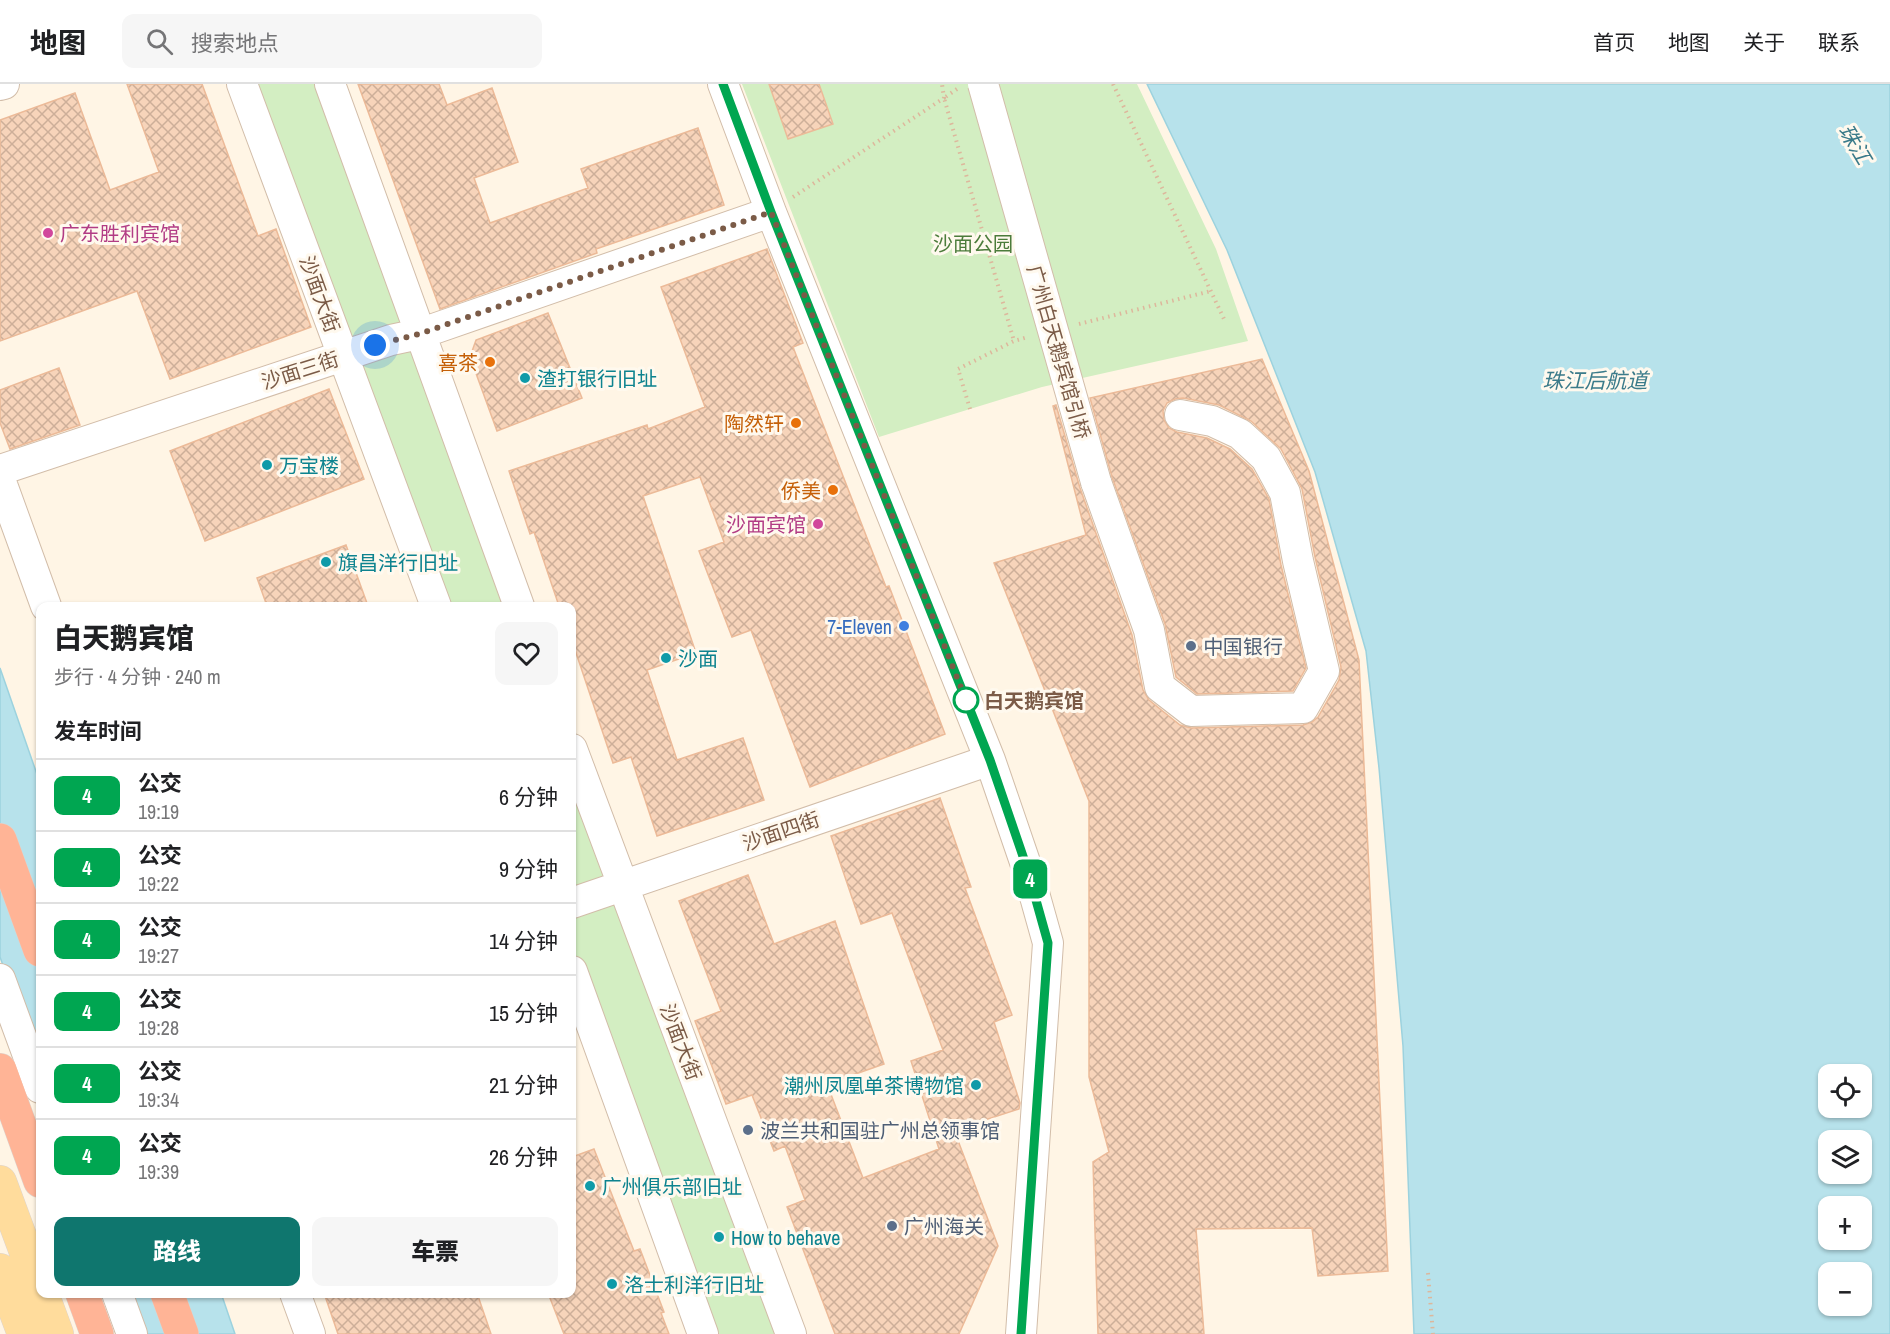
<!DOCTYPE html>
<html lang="zh">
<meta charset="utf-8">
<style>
body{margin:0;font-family:"Archivo Narrow","Noto Sans SC",sans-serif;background:#f6f6f6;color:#202124;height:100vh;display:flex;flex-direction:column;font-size:22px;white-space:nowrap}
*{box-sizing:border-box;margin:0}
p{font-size:20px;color:#757577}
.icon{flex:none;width:33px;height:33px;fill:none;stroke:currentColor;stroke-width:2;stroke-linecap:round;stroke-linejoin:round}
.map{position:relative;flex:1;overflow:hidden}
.details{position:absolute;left:36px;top:518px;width:540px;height:696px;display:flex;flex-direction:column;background:#fff;border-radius:12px;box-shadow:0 2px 4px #0004}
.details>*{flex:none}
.badge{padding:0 12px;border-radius:9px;font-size:21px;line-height:39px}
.buttons{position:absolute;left:1818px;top:980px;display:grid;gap:12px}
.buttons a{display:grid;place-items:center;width:54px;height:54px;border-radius:12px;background:#fff;box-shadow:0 2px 4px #0004;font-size:30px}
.you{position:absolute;width:30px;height:30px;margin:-15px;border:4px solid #fff;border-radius:50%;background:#1a73e8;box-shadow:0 0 0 9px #1a73e833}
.map>.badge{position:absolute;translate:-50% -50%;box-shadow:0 0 0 3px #fff}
h2{padding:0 18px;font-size:22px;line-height:54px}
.round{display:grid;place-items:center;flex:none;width:63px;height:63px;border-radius:12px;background:#f6f6f6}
.head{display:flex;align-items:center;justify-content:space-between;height:102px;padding:0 18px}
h1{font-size:28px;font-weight:800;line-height:45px}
.primary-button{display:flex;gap:12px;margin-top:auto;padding:12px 18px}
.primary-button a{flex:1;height:69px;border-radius:12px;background:#0f766e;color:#fff;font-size:24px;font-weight:800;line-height:69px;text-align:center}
.primary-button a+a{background:#f6f6f6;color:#202124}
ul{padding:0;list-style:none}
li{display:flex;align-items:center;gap:18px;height:72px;padding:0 18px;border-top:2px solid #e0e0e0}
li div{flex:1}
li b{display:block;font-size:22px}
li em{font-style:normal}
li .badge{min-width:66px;font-weight:700;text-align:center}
header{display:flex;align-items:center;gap:36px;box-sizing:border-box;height:84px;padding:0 30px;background:#fff;border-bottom:2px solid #e0e0e0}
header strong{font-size:28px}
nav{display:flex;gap:33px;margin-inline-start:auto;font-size:21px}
.search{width:420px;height:54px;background:#f6f6f6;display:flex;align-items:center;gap:15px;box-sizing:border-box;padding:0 21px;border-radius:12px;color:#757577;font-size:22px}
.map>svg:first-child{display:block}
</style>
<header>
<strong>地图</strong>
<div class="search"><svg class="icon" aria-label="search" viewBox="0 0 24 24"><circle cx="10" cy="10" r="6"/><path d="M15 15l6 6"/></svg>搜索地点</div>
<nav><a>首页</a><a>地图</a><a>关于</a><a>联系</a></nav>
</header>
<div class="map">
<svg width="1890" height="1250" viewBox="0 0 1890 1250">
<defs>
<pattern id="building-cross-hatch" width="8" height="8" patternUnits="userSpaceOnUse" patternTransform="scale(1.5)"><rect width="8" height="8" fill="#f7d4ba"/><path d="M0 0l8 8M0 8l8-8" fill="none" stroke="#cdaf99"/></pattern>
</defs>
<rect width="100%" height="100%" fill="#fff5e5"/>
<!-- park -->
<path fill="#d3eec2" d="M 250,0 L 322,0 L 405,237 L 345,260 Z
M 742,0 L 1137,0 L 1216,165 L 1248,257 L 1042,303 L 879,353 Z
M 414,262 L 509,522 L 444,522 L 354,283 Z
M 572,694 L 609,797 L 572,811 Z
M 615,810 L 781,1250 L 708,1250 L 572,865 L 572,827 Z"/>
<!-- water -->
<path fill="#b7e2eb" stroke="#9cd2de" stroke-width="1.5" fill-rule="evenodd" d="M 1147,0 L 1890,0 L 1890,1250 L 1414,1250 L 1403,962 L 1379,684 L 1366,567 L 1315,388 L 1227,166 ZM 1828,990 L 1862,990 L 1862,1023 L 1828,1023 ZM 1828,1056 L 1862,1056 L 1862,1089 L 1828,1089 ZM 1828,1122 L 1862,1122 L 1862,1155 L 1828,1155 ZM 1828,1188 L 1862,1188 L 1862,1221 L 1828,1221 Z
M 0,584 L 40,699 L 40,983 L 0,873 Z
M 124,1209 L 221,1209 L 235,1250 L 139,1250 Z"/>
<!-- building -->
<path fill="url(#building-cross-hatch)" stroke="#ecba98" stroke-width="1.5" d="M 127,0 L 202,0 L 258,152 L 276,145 L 311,243 L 170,295 L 137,207 L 0,257 L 0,36 L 75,9 L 110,106 L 159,88 Z
M 358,0 L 439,0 L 447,21 L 492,4 L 518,78 L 474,94 L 490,139 L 588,104 L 581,85 L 698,44 L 724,121 L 596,165 L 597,169 L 440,225 Z
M 769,0 L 819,0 L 833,40 L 788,55 Z
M 767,165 L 803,259 L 793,263 L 886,503 L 889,502 L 945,650 L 810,703 L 751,546 L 732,553 L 699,467 L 724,458 L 700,393 L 643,412 L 696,569 L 647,586 L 677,676 L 743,654 L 764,716 L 657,752 L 631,673 L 613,679 L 572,557 L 572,522 L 559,522 L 534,448 L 530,450 L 509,387 L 647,341 L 648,345 L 705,323 L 661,203 Z
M 548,229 L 582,314 L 497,347 L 470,273 L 476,256 Z
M 1262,275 L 1309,387 L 1359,576 L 1388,1187 L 1318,1192 L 1312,1144 L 1196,1145 L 1204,1250 L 1098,1250 L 1093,1078 L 1109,1068 L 1089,993 L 1089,717 L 994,479 L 1086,451 L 1053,322 L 1056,321 L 1080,404 L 1132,551 L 1143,606 L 1149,616 L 1180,641 L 1191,644 L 1303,641 L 1312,638 L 1318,633 L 1339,596 L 1341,583 L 1315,473 L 1302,405 L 1281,365 L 1251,337 L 1219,321 L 1183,314 L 1175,315 L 1167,319 L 1163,327 L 1164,336 L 1169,344 L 1177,348 L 1207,354 L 1230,365 L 1252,385 L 1269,415 L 1281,481 L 1306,584 L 1293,607 L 1197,610 L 1176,593 L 1165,540 L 1112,393 L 1090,314 Z
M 59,284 L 80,341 L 10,365 L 0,339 L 0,306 Z
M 329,305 L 364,395 L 205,457 L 170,367 Z
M 346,461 L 368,522 L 267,522 L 257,494 Z
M 940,714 L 971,803 L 965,804 L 1012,931 L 994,938 L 1020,1019 L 1019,1025 L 954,1046 L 998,1162 L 959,1250 L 835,1250 L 787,1123 L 805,1116 L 785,1062 L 774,1067 L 752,1011 L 726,1020 L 695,937 L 721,927 L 679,817 L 748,791 L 774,860 L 835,837 L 884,980 L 827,1000 L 863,1094 L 939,1065 L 911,977 L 943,966 L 892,829 L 861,840 L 831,752 Z
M 594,1065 L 634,1167 L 640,1165 L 664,1228 L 661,1229 L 669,1250 L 564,1250 L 548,1209 L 572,1209 L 572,1073 Z
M 324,1209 L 477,1209 L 491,1250 L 338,1250 Z"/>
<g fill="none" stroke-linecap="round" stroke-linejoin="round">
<!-- minor casing -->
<g stroke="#d2bda9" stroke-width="32">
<path id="minor" d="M 242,0 L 436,522
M 330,0 L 519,522
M 723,0 L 771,128 L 990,676 L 1027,784 L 1048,859 L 1021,1250
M 0,1 L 4,0
M 0,386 L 391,256 L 419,250 L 771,128
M 0,395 L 46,522
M 1096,398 L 1149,546 L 1160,603 L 1191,627 L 1303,624 L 1324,587 L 1298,477 L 1285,409 L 1266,374 L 1240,350 L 1212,337 L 1180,331
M 572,665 L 791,1250
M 572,819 L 990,676
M 572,887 L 703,1250
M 0,895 L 40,1004
M 117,1209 L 132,1250
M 295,1209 L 310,1250"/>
</g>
<!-- major casing -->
<g stroke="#ddd4cf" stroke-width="34">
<path id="major" d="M 0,1098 L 40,1206
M 0,1186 L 24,1250
M 42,1209 L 57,1250"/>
</g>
<!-- highway casing -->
<g stroke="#ddd4cf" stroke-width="34">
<path id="highway" d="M 0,756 L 40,866
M 0,986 L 40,1097
M 82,1209 L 97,1250
M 167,1209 L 182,1250"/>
</g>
<!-- path -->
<path stroke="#ddb79c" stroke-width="4" stroke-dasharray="1.5 4.5" stroke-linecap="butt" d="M 1113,0 L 1224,235
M 957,5 L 944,14 L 1014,257
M 793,113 L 944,14 L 942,0
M 1079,240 L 1211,207
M 970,325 L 958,285 L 1014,257 L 1028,253
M 1428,1189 L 1433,1250"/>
<!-- minor -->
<use href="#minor" stroke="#fff" stroke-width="30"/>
<!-- major -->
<use href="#major" stroke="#ffdc9c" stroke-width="33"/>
<!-- highway -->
<use href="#highway" stroke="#ffb496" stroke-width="33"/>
<!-- minor-bridge casing -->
<g stroke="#d2bda9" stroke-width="32" stroke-linecap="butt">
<path id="minor-bridge" d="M 983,0 L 1096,398"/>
</g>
<!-- minor-bridge -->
<use href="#minor-bridge" stroke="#fff" stroke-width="30"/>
</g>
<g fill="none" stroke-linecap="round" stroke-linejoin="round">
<!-- line casing -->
<g stroke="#fff" stroke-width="14">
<path id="line" d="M 723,0 L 771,128 L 990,676 L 1027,784 L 1048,859 L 1021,1250"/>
</g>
<!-- line -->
<use href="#line" stroke="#00a651" stroke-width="9"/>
<!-- walk -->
<path stroke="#7b5b47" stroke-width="6" stroke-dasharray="0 10.8" d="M 375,261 L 419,250 L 771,128 L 966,616"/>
</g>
<!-- markers -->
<g fill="#d1479c" stroke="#fff9ee" stroke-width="2">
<circle cx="48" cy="149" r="6"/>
<circle cx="818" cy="440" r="6"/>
</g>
<g fill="#e8710a" stroke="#fff9ee" stroke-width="2">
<circle cx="490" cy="278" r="6"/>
<circle cx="796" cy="339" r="6"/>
<circle cx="833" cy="406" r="6"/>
</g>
<g fill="#0f9aa8" stroke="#fff9ee" stroke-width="2">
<circle cx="525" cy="294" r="6"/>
<circle cx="267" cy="381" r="6"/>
<circle cx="326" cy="478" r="6"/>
<circle cx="666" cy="574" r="6"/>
<circle cx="976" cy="1001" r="6"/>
<circle cx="590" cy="1102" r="6"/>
<circle cx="719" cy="1153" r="6"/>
<circle cx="612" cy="1200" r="6"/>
</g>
<circle fill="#3f7fe0" stroke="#fff9ee" stroke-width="2" cx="904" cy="542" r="6"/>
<g fill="#5c6f8a" stroke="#fff9ee" stroke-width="2">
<circle cx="1191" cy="562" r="6"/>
<circle cx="748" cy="1046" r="6"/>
<circle cx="892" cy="1142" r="6"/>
</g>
<circle fill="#fff" stroke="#00a651" stroke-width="3" cx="966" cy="616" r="12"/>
<g text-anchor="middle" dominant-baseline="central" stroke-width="6" stroke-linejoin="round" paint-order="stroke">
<!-- hotel labels -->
<g font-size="20" fill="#b23c85" stroke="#fff9ee" text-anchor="start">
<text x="60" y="149">广东胜利宾馆</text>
<text x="806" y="440" text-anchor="end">沙面宾馆</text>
</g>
<!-- park labels -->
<g font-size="20" fill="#4c7c3b" stroke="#fff9ee">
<text x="973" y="159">沙面公园</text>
</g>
<!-- street labels -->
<g font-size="20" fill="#7b5b47" stroke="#fff9ee">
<text transform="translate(320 210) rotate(70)">沙面大街</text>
<text transform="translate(1059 268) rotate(74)">广州白天鹅宾馆引桥</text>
<text transform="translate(300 286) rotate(-18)">沙面三街</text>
<text transform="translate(781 747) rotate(-19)">沙面四街</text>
<text transform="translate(681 958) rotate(69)">沙面大街</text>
</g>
<!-- food labels -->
<g font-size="20" fill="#c56008" stroke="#fff9ee" text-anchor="end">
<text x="478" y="278">喜茶</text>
<text x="784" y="339">陶然轩</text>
<text x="821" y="406">侨美</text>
</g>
<!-- culture labels -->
<g font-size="20" fill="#0d838f" stroke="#fff9ee" text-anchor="start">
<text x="537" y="294">渣打银行旧址</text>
<text x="279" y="381">万宝楼</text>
<text x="338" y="478">旗昌洋行旧址</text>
<text x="678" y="574">沙面</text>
<text x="964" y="1001" text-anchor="end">潮州凤凰单茶博物馆</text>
<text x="602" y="1102">广州俱乐部旧址</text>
<text x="731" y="1153">How to behave</text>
<text x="624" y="1200">洛士利洋行旧址</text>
</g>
<!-- shop labels -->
<g font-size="20" fill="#366cbe" stroke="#fff9ee" text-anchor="end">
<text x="892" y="542">7-Eleven</text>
</g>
<!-- service labels -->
<g font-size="20" fill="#4e5e75" stroke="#fff9ee" text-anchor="start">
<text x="1203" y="562">中国银行</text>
<text x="760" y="1046">波兰共和国驻广州总领事馆</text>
<text x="904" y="1142">广州海关</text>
</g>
<!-- stop labels -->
<g font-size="20" font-weight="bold" fill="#7b5b47" stroke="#fff9ee" text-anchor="start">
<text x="984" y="616">白天鹅宾馆</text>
</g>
<!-- water labels -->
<g font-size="21" font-style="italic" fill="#3b7b8a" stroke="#fff9ee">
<text transform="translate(1855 60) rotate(59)">珠江</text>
<text x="1595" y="296">珠江后航道</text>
</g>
</g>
</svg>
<div class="buttons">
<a><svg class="icon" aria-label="locate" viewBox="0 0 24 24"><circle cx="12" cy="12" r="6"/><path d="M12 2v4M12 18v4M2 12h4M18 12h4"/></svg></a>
<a><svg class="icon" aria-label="layers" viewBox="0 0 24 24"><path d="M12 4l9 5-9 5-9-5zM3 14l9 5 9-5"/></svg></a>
<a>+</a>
<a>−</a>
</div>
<div class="you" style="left:375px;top:261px"></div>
<b class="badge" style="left:1030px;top:795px;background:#00a651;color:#fff">4</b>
<section class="details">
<div class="head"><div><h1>白天鹅宾馆</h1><p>步行 · 4 分钟 · 240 m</p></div><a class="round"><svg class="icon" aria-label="heart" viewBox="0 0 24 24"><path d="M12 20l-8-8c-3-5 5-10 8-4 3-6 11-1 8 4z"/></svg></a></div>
<h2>发车时间</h2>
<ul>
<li><span class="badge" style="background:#00a651;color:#fff">4</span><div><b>公交</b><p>19:19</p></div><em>6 分钟</em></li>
<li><span class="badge" style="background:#00a651;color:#fff">4</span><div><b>公交</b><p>19:22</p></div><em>9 分钟</em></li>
<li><span class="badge" style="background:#00a651;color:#fff">4</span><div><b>公交</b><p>19:27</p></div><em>14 分钟</em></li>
<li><span class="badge" style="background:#00a651;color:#fff">4</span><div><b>公交</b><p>19:28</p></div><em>15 分钟</em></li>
<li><span class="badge" style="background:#00a651;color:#fff">4</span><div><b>公交</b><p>19:34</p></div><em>21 分钟</em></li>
<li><span class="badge" style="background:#00a651;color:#fff">4</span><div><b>公交</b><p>19:39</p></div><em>26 分钟</em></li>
</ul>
<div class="primary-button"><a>路线</a><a>车票</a></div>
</section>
</div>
